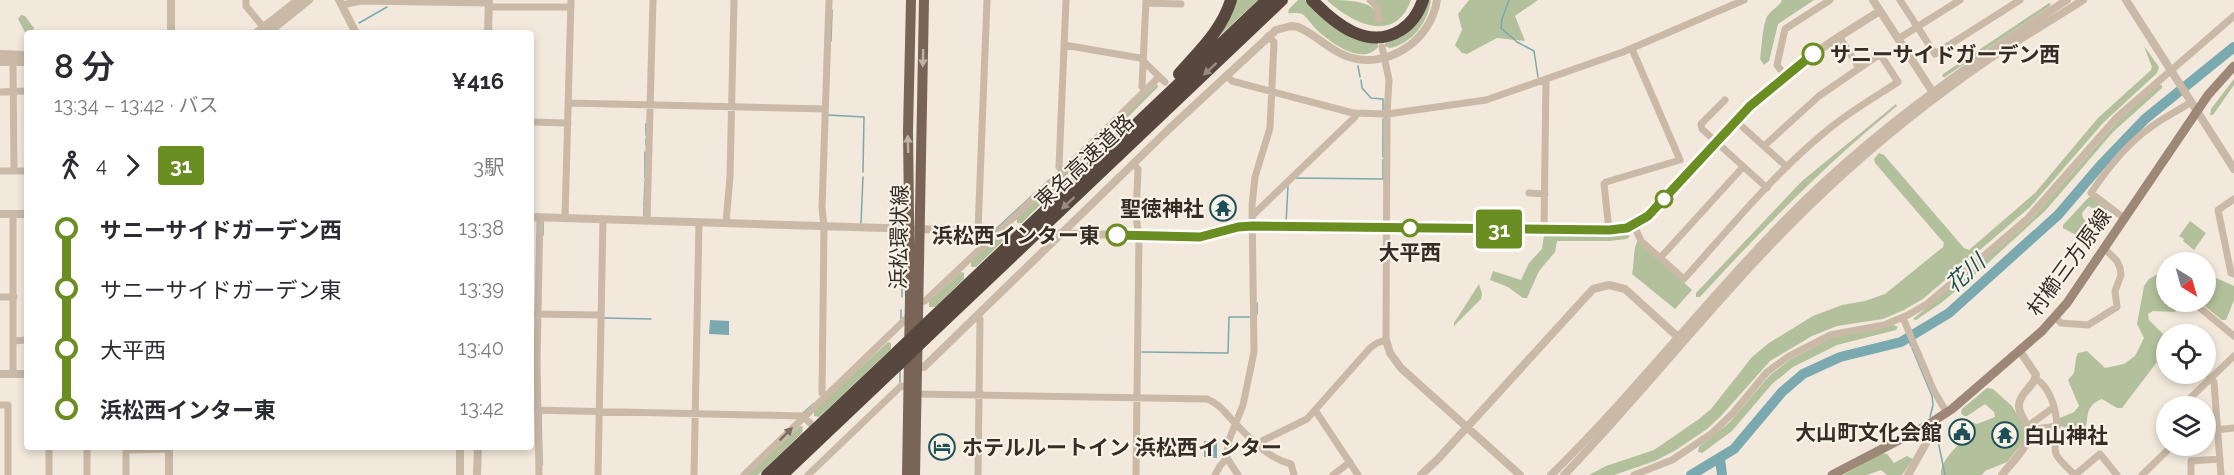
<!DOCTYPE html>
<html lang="ja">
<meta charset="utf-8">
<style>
body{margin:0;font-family:Raleway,"Noto Sans JP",sans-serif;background:#f7f7f7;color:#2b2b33;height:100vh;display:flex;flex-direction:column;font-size:22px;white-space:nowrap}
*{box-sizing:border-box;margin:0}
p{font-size:20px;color:#7c7c81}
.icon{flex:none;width:33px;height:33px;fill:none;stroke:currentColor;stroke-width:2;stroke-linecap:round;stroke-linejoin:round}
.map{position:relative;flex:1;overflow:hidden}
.drawer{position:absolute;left:24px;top:30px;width:510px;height:420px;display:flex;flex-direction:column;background:#fff;border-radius:6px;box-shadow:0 3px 9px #0003}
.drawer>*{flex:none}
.badge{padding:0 12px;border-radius:4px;font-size:21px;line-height:39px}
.needle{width:39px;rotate:143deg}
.tools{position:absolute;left:2156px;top:252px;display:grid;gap:12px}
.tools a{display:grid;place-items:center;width:60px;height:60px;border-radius:50%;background:#fff;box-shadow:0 3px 9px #0003;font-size:30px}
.map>.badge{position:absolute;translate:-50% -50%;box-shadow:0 0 0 3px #fff}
.legs{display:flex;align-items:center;gap:9px;height:66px;padding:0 30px;font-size:20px}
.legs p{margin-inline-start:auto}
.head{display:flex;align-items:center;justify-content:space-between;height:102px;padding:0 30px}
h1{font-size:33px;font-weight:600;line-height:45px}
ul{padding:0 30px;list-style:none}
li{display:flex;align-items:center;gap:21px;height:60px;font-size:22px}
li i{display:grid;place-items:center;width:9px;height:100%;margin:0 8px;background:currentColor}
li i::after{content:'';width:15px;height:15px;margin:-8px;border:4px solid;border-radius:50%;background:#fff}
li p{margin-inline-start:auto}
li:first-child i{background:linear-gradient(#0000 50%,currentColor 0)}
li:last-child i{background:linear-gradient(currentColor 50%,#0000 0)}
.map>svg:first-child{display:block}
</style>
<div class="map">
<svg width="2234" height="475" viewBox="0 0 2234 475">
<rect width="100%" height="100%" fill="#f2e8db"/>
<!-- green -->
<path fill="#b2c19b" d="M 1235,0 L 1258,0 L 1213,42 Z
M 1298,0 L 1305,0 C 1326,21 1347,40 1378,43 L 1378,47 C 1362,67 1328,41 1315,28 C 1311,24 1307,17 1302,14 C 1297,12 1293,14 1288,13 L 1289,9 Z
M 1327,0 C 1342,0 1364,0 1374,9 L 1379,6 L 1375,0 L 1411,0 C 1395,45 1351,23 1327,0 Z
M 1428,0 L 1431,0 C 1428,22 1413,43 1390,48 L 1385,46 L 1385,42 Z
M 1469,0 L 1538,0 L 1515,16 L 1525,41 L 1497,38 L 1467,54 L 1462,53 L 1455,45 L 1462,30 L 1458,14 Z
M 1782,0 L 1814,0 L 1778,24 L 1769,61 L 1764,65 L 1760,59 C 1762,46 1762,31 1766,19 C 1769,10 1779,8 1782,0 Z
M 2049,3 L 2051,4 L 2050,6 L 1945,77 L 1942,77 L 1943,74 Z
M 21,15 L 25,16 L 34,28 L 32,33 L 27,33 L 27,35 L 26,34 L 18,19 Z
M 2144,46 L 2159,67 L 2157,73 L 2103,123 L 2030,207 L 1923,299 L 1904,310 L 1883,319 L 1837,326 L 1812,336 L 1770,361 L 1721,416 L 1707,429 L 1676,450 L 1655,461 L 1614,475 L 1589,475 L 1606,466 L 1654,450 L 1699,419 L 1711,409 L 1752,357 L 1769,343 L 1813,316 L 1842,305 L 1865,301 L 1885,294 L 1943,247 L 1944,243 L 1875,163 L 1874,159 L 1879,153 L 1884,155 L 1964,248 L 1969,250 L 2035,193 L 2098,118 L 2151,70 L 2152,67 Z
M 2234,79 L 2234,85 L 2213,115 L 2210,115 L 2211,109 Z
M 1157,84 L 1158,87 L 1022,223 L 1017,223 L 1017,218 Z
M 2159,85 L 2162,85 L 2162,88 L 2113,132 L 2046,210 L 1977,273 L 1941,303 L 1916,320 L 1913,319 L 2029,222 L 2119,120 Z
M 1896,104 L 1897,106 C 1826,164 1762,229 1700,297 L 1696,297 L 1696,293 L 1802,181 Z
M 2089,197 L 2091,197 L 2107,209 L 2104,213 L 2088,206 L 2082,213 C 2082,222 2094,226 2093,235 L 2091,236 L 2083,233 L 2078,236 L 2063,228 L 2063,225 Z
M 2190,221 L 2206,233 L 2194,250 L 2183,241 L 2184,239 L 2179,236 Z
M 1626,234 L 1630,236 L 1627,239 L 1609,241 L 1557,241 L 1555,252 L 1539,271 L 1527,298 L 1523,298 L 1508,287 L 1490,280 L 1493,271 L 1521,280 L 1529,263 L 1542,249 L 1544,236 L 1609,236 Z
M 1000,236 L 1003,240 L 1002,242 L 976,267 L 971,267 L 971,261 Z
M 1638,240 L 1692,290 L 1675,309 L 1632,274 C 1635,262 1632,251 1638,240 Z
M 961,272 L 964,273 L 964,279 L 935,307 L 929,307 L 929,301 Z
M 2205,273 L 2234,286 L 2234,300 L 2226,320 L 2222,320 L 2200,302 L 2205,302 Z
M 2158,274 L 2166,276 L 2166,302 L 2188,302 L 2174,312 L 2153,311 L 2148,314 L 2149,320 L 2166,337 L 2164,348 L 2157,362 L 2122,408 L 2117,408 L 2102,399 C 2081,407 2091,423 2083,434 L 2060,426 L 2060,418 L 2074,412 L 2079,406 L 2068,380 L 2074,373 L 2076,358 L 2078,353 L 2087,351 L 2105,368 L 2124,364 L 2135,356 L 2144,338 L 2137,324 L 2144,286 L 2149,279 Z
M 1479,284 L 1482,294 L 1481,299 L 1454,326 L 1454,323 Z
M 1894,325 L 1898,327 L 1896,330 L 1837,345 L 1793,367 L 1772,384 L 1732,431 L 1702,453 L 1698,452 L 1699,447 L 1729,423 L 1770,375 L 1791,359 L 1831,338 Z
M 888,342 L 891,343 L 891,349 L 819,417 L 814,416 L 814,410 Z
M 1987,388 L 1993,389 L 2012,406 L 2025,428 L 2025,440 L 2007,462 L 1985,471 L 1982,475 L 1941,475 C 1939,461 1960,443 1971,434 L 1965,424 L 1966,420 L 1977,424 L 1995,417 L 1994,412 L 1985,404 L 1967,416 L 1964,416 L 1961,413 L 1962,409 Z
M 800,426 L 803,427 L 802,433 L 758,475 L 748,475 Z
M 1882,453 L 1887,454 L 1894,463 L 1907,456 L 1913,459 L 1902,475 L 1887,475 L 1881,470 L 1867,475 L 1843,475 Z"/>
<!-- water -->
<path fill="#7aaaaf" d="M 710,320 L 729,321 L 729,335 L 709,334 Z
M 1204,441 L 1217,442 L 1217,458 L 1204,457 Z"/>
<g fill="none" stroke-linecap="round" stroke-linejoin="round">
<!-- stream -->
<path stroke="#7aaaaf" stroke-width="1.5" d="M 1509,0 L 1502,19 L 1501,28 L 1517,42 L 1534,51 L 1538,77
M 359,23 L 387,7
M 831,41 L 832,10
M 1358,66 L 1360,77
M 1361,80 L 1362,88 L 1371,98 L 1383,99 L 1383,110
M 828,115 L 864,117 L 863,172
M 646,135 L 646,124
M 646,145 L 646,139
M 1383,157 L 1383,119
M 645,178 L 645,152
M 1295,178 L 1383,179 L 1383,160
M 644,206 L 645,181
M 644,216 L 644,208
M 861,223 L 863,177
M 1286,223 L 1288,186
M 997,228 L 1049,180
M 543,235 L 543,222
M 902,270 L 902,233
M 902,297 L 902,282
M 1257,303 L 1257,314
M 604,318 L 651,319
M 901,320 L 901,310
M 1908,339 L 1911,346
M 1912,348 L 1932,396 L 1933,405 L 1930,417
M 1142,352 L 1228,353 L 1229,317 L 1250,317
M 900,382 L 900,371
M 541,413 L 542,465
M 803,413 L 813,404
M 1937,436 L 1945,475"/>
<!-- river -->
<path stroke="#7aaaaf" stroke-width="10" d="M 1720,459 L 1722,475
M 1691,475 L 1734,449 L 1782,392 L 1803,374 L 1840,357 L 1901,342 L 1949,313 L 2058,215 L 2100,166 L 2145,119 L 2234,47"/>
<!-- minor -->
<path stroke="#cab9a7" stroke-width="7" d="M 246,0 L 246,6 L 264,28
M 1370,0 L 1377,7 L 1379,20
M 1900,0 L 1935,54 L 2020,0
M 1146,3 L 1181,4
M 342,5 L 361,1 L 489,3
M 489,7 L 571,7
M 1839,36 L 1859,68
M 1898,39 L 1960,0
M 1064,45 L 1140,58 L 1165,82
M 13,62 L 14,171
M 1227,76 L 1232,81 L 1353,113 L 1387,114 L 1486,100 L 1623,52 L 1744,0
M 1785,76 L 1777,65 L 1785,29 L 1830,0
M 1146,90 L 1142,87 L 1146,0
M 0,92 L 27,91
M 1725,100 L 1701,124 L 1702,129 L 1767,188
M 568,103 L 825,109
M 1736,121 L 1787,167
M 531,122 L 568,123
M 1133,164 L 1138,169 L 1136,217 L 1139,236 L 1136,475
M 0,171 L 27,171
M 1063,171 L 1059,167 L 1066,0
M 1529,193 L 1545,194
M 2234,199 L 2218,210 L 2231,273 L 2234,274
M 13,214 L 13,341
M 1252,216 L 1355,117 L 1355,113
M 565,218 L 571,0
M 2124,218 L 2091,193 C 2107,169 2128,143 2151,127 C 2164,117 2178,111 2191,102
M 647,220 L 653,0
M 726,222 L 730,177 L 734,0
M 1634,225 L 1641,241 L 1684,279 C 1730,228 1775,172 1830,128 C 1851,111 1875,97 1898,82 L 1880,54 L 1819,96 L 1764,146
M 1544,229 L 1546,80
M 1609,230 L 1604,184 L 1606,182 L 1680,160 L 1632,49
M 978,231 L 987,0
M 1660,258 L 1743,167
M 0,297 L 14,297
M 917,301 L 925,301 L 1063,171 L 1159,77
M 2193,302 L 2234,336
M 531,314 L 601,315
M 977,316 L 980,319 L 978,475
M 1903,318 L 1934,391 L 1947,413
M 2056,318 L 2061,323 L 2088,325 L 2117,307 L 2115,291 L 2121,275 L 2120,268 L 2117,261 L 2104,248
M 13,374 L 13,341 L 27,340
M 2210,378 L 2214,382 L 2221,475
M 2036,379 C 2050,387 2056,409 2057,425 C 2057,435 2053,444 2056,454 C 2060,462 2069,469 2075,475
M 916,394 L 1207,399 C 1218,403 1224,411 1232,420 C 1250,438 1265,457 1291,464 L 1294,475
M 825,397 L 822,393 L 824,226 L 822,208 L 829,0
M 0,405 L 8,405 L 8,475
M 2187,406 L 2185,403 L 2234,356
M 531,410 L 803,416 L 811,424
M 1315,410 L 1358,475
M 2028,426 L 2054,407
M 2028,430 L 2057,426
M 2205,431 L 2234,428
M 1257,446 L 1264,440 L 1307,419 L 1370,348 L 1377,343 L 1386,340 L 1387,114 L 1389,80 L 1382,47
M 87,447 L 87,475
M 126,450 L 169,449
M 49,475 L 49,447
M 126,475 L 126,448
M 539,475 L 537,360 L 540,217
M 598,475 L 603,219
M 694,475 L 699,222
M 744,475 L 909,316
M 808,475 L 901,386 L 908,387
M 1215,475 L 1220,466 L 1227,458
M 1238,475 L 1227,458 L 1227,452 L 1229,440 L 1243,405 L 1254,352 L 1252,205 L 1255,177 L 1270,128 L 1274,42 L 1268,36
M 1333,475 L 1350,462
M 1634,475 L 1672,460 L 1711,434 L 1733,413 L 1767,372 L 1789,356 L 1830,335 L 1884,325 L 1906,316 L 1927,304 L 2027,219 L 2116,118 L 2234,16
M 2075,475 L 2100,454 L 2117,475
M 2142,475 L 2172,446
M 2191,475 L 2191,461 L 2220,459"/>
<!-- tertiary -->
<path stroke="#cab9a7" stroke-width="8" d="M 339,0 L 356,33
M 1873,0 L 1932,91
M 2126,0 L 2234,169
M 171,33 L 171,0
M 256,33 L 298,0
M 268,33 L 309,0
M 488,33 L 489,0
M 0,54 L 27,55
M 0,62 L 27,62
M 0,214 L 27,214
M 531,217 L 1014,232
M 1047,233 L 1192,237 L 1252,226 L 1609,230 C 1626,230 1640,224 1653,212 C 1694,167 1734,119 1781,79 C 1812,53 1846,32 1880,11
M 1386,340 L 1390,353 L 1401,368 L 1520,475
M 917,367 L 924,367 L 1170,128 L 1276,30 L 1291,26 L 1298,27 C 1315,34 1328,49 1346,56 C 1386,71 1431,41 1437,0
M 0,374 L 27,374
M 169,475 L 169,447
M 460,475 L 460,447
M 477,475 L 478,447
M 1421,475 L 1438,459 L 1593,289 L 1609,285 L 1625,289 L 1678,337
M 1551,475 C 1635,393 1706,300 1788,217 C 1872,132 1967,65 2067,0
M 1564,475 C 1653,382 1731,279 1825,191 C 1878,141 1935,96 1995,55 C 2024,36 2054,19 2083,0
M 1908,475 L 1929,438 L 1926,426
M 2002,475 C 2011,462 2035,443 2027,426 C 2024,418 2018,413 2019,404 C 2021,391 2034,387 2036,375 L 2020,351"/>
<!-- secondary -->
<path stroke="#9d8878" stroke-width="9" d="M 1832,475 L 1926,426 L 1952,409 L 2042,331 L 2067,303 L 2208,95 L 2234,66"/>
<!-- primary -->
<path stroke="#786558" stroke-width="10" d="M 907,475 L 910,297 L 908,131 L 911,0
M 915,475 L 924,0"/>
<!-- motorway -->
<path stroke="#57473e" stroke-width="12" d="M 1312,0 C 1335,24 1368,51 1401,30 C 1412,23 1419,12 1423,0
M 1179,74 C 1199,51 1222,30 1231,0
M 925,325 L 1267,0
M 925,339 L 1282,0
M 767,475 L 899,350
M 782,475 L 898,365"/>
<!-- motorway-bridge -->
<path stroke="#57473e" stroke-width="12" d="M 899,350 L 925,325
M 898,365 L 925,339"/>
</g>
<!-- one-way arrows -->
<defs><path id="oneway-solid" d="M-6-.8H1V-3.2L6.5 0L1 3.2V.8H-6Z" transform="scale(1.5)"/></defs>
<g fill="#bfb3a7">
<use href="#oneway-solid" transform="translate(923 58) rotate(91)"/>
<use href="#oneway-solid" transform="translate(908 144) rotate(-91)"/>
</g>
<g fill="#988b82">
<use href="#oneway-solid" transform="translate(1210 69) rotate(137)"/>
<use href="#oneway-solid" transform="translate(1068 203) rotate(137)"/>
</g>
<use fill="#796c61" href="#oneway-solid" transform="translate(786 434) rotate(-45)"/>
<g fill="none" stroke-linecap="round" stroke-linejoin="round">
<!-- line-1 casing -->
<g stroke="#fff" stroke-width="14">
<path id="line-1" d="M 1117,235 L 1200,237 L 1238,227 L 1252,226 L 1609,230 L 1627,228 L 1648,216 L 1750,106 L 1813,54"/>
</g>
<!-- line-1 -->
<use href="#line-1" stroke="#6b8e23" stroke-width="9"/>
</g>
<!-- icons -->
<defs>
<g id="temple-ring" transform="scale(1.35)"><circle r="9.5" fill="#f9f2e7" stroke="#1d5058" stroke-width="1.5"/><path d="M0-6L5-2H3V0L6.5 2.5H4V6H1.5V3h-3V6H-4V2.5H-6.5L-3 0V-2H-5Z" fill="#1d5058"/></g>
<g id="civic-ring" transform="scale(1.35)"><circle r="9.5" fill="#f9f2e7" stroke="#1d5058" stroke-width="1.5"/><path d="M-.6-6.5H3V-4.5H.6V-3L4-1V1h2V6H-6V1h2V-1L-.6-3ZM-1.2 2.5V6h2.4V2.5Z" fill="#1d5058"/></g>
<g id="hotel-ring" transform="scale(1.35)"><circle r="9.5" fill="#f9f2e7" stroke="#1d5058" stroke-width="1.5"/><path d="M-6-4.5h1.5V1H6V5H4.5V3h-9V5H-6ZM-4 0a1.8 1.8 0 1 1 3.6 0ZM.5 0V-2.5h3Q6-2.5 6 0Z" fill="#1d5058"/></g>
</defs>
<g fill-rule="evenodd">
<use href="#temple-ring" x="1223" y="208"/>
<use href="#civic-ring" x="1962" y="432"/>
<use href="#temple-ring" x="2005" y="435"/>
<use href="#hotel-ring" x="942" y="447"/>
</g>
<!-- markers -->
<g fill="#fff" stroke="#6b8e23" stroke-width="3">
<circle cx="1813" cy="54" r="10"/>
<circle cx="1664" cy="199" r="8"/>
<circle cx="1410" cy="228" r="8"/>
<circle cx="1117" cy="235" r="10"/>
</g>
<g text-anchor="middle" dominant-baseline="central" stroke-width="4.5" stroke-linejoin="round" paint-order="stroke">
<!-- stop labels -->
<g font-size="21" font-weight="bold" fill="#362d27" stroke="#f9f2e7" text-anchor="start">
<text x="1830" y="54">サニーサイドガーデン西</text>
<text x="1100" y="235" text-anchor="end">浜松西インター東</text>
<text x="1410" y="252" text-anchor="middle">大平西</text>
</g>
<!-- street labels -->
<g font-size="21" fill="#362d27" stroke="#f9f2e7">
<text transform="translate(1084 161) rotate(-43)">東名高速道路</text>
<text transform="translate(899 237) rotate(-89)">浜松環状線</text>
<text transform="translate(2069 262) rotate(-54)">村櫛三方原線</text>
</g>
<!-- poi labels -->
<g font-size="21" font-weight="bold" fill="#362d27" stroke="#f9f2e7" text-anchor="end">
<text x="1204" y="208">聖徳神社</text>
<text x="1942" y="432">大山町文化会館</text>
<text x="2024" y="435" text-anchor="start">白山神社</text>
<text x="962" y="447" text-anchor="start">ホテルルートイン 浜松西インター</text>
</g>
<!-- water labels -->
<g font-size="22" font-style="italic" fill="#1d5058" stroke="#f9f2e7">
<text transform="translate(1965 273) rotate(-42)">花川</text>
</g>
</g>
</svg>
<div class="tools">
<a><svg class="needle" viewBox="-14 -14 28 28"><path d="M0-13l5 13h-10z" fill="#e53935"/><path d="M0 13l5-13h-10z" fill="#7c7c81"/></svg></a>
<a><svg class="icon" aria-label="locate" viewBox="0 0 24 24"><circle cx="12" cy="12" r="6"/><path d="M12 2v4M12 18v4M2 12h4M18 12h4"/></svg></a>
<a><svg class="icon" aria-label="layers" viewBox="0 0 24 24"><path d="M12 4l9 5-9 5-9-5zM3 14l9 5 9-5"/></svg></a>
</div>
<b class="badge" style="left:1499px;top:229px;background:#6b8e23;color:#fff">31</b>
<section class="drawer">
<div class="head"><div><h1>8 分</h1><p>13:34 – 13:42 · バス</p></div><b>¥416</b></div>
<div class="legs"><svg class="icon" aria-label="walk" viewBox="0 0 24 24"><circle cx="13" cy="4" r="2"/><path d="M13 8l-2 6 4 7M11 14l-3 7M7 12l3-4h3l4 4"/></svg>4<svg class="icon" aria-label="forward" viewBox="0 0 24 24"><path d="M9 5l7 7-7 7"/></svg><b class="badge" style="background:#6b8e23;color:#fff">31</b><p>3駅</p></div>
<ul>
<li><i style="color:#6b8e23"></i><b>サニーサイドガーデン西</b><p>13:38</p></li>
<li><i style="color:#6b8e23"></i><span>サニーサイドガーデン東</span><p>13:39</p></li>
<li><i style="color:#6b8e23"></i><span>大平西</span><p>13:40</p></li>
<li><i style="color:#6b8e23"></i><b>浜松西インター東</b><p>13:42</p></li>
</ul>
</section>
</div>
